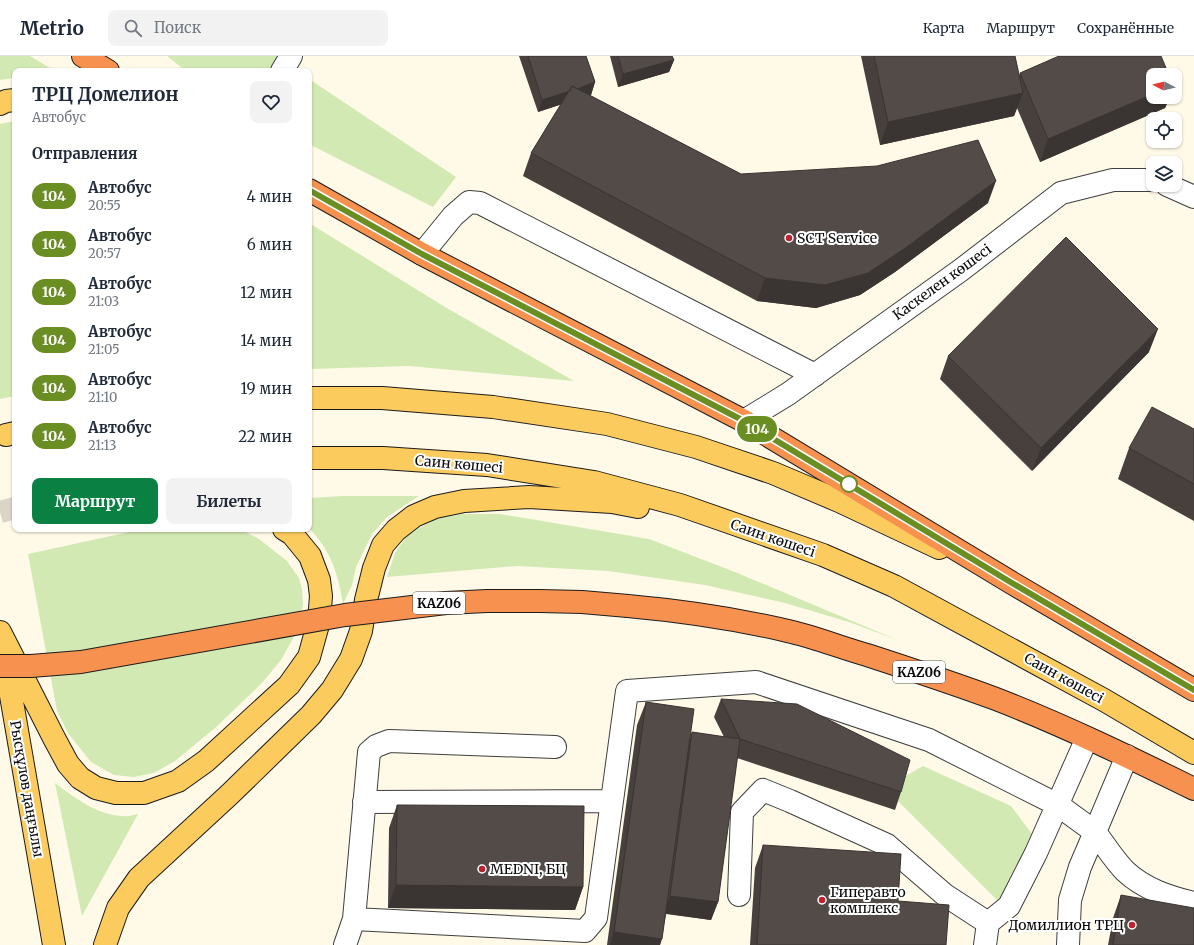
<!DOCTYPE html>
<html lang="ru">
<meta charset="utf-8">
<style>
body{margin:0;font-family:Merriweather,serif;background:#f2f2f3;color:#1f2937;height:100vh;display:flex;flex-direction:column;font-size:15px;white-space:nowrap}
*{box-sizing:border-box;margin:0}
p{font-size:13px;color:#747a83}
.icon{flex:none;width:22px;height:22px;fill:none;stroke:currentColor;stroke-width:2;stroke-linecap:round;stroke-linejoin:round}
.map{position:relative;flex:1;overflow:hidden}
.sheet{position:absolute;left:12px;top:12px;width:300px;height:464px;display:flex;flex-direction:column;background:#fff;border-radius:8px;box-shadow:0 1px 3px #0004}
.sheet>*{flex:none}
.badge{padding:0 8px;border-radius:13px;font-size:14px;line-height:26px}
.needle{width:26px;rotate:277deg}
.fabs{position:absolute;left:1146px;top:12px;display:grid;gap:8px}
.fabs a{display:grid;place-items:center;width:36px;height:36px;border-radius:8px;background:#fff;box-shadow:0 1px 3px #0004;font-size:20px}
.map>.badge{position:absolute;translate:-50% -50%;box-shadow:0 0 0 2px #fff}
h2{padding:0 20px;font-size:15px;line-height:36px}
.round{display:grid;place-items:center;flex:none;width:42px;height:42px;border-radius:8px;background:#f2f2f3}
.overview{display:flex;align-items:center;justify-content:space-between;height:68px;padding:0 20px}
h1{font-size:19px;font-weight:700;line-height:30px}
.action{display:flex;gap:8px;margin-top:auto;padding:8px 20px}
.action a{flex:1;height:46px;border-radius:8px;background:#0b8043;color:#fff;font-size:16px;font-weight:700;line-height:46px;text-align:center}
.action a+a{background:#f2f2f3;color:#1f2937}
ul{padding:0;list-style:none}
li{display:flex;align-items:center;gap:12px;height:48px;padding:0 20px}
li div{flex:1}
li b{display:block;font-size:15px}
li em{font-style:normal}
li .badge{min-width:44px;font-weight:700;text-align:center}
header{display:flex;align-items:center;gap:24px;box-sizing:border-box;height:56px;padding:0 20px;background:#fff;border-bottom:1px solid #e0e1e3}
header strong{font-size:19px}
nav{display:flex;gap:22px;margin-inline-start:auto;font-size:14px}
.search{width:280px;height:36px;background:#f2f2f3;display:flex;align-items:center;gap:10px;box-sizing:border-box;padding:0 14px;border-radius:8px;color:#747a83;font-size:15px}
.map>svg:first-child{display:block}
</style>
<header>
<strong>Metrio</strong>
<div class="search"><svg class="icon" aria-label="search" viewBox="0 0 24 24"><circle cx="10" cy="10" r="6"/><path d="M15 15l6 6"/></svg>Поиск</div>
<nav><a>Карта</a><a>Маршрут</a><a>Сохранённые</a></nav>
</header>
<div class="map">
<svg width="1194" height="889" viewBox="0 0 1194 889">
<rect width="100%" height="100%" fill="#fff9e8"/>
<!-- green -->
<path fill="#d2e9b3" d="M 0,0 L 30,0 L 55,15 L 15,15 L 15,22 L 0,24 Z
M 167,0 L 291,0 L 281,15 L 186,15 Z
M 309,23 L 456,121 L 433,151 L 309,88 Z
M 15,65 L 15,340 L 0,343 L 0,68 Z
M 309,167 L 445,251 L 574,325 L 409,310 L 309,313 L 309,250 L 311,241 L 309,210 Z
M 344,440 L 419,440 L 387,461 L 372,478 L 356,511 L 352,529 L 343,548 C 338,517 331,495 309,472 L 309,442 Z
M 464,458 L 500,458 L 649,483 L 735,516 L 900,585 L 849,566 L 785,547 L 705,529 L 608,515 L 517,510 L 387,521 L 395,497 L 406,481 L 417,473 L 438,462 Z
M 143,473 L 240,473 L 259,483 L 287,505 L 299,522 L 302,533 L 303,549 L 295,579 L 281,604 L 262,627 L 215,672 L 175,705 L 154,717 L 134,721 L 114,719 L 91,706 L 68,677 L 57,655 L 28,498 Z
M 923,710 L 1011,750 L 1032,778 L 1001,848 L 898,745 L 904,721 Z
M 55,727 C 75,742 97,759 123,760 C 128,761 133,759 138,758 L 82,860 Z"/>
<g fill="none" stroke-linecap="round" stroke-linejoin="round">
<!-- major-tunnel -->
<path stroke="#dad5c7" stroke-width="22" stroke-dasharray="22 11" stroke-linecap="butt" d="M 0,456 L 15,452"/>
<!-- minor casing -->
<g stroke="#3e3e3e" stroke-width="24">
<path id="minor" d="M 282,15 L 291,0
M 1167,129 L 1194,141
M 422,198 L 453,160 L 469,146 L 480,147 L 815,319
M 744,365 L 788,338 L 961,214 L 1061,137 L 1113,124 L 1153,124
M 1127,700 L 1095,776 C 1105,789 1114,804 1125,815 C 1144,833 1169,841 1194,847
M 364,746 L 612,745
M 739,839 L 742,756 L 763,734 L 790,745 L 887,789 L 945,839 L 988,867 L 1009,850 L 1036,797 L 1087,682
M 354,863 L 585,875 L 596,862 L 627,635 L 756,626 L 929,684 L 1058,749 L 1095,776 L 1080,811 L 1070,844 L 1068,889
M 345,889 L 354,863 L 369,696 L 376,690 L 389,685 L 555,691
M 985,889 L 988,867"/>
</g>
<!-- major casing -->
<g stroke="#1c1c1c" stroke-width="24">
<path id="major" d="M 0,48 L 6,45 L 15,44
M 309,342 L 382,342 L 493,351 L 607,368 L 696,391 L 773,417 L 839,445 L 939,492
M 6,379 L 15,377
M 309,402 L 383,402 L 487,409 L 594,426 L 680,449 L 823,499 L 894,530 L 1104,644 L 1194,697
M 0,576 L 54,682 L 68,708 L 80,722 L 96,732 L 116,737 L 144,737 L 178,725 L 206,705 L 289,629 L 309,601 L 319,565 L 321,540 L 319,524 L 310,500 L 292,478 L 284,473
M 4,599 L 54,889
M 105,889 L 118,852 L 139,822 L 230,738 L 311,659 L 332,634 L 351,603 L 361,575 L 366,544 L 374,512 L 383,489 L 396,474 L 414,460 L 435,451 L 464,445 L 529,441 L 612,446 L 638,451"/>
</g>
<!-- highway casing -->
<g stroke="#1c1c1c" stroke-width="24">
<path id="highway" d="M 83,0 L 108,15
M 309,134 L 422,198 L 744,365 L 1012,527 L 1194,634
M 628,550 C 683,555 738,563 792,576 C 817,582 842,592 867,599 C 910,613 953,627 996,643 C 1063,669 1129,701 1194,733"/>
</g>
<!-- minor -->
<use href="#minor" stroke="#fff" stroke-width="22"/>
<!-- major -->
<use href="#major" stroke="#fbcb5d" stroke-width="22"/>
<!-- highway -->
<use href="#highway" stroke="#f7914f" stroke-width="22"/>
<!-- highway-bridge casing -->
<g stroke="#1c1c1c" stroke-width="24" stroke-linecap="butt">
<path id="highway-bridge" d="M 0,610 L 31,610 L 81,606 L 345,559 L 446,547 L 487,545 L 540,545 L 582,546 L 628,550"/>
</g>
<!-- highway-bridge -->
<use href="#highway-bridge" stroke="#f7914f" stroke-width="22"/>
</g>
<!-- wall -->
<path fill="#47403d" d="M 519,0 L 586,0 L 595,26 L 591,39 L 589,39 L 741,118 L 988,147 L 895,216 L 860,239 L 816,252 L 757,245 L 523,120 L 531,97 L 561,48 L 538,56 Z
M 610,0 L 672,0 L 674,4 L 669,16 L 618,31 Z
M 861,0 L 1015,0 L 1019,20 L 1020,17 L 1153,41 L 1170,41 L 1165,52 L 1040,106 L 1017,52 L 1014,60 L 880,89 Z
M 1149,296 L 1032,415 L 940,323 L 948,300 Z
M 1194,373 L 1194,465 L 1118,423 L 1129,392 Z
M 721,643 L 901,736 L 895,754 L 737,702 L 718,846 L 711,864 L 666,858 L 660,889 L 607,889 L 637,669 L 646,646 L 690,682 L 692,676 L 724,681 L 714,661 Z
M 397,749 L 583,831 L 575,854 L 388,852 L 389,772 Z
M 763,789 L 898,845 L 946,889 L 750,889 L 755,812 Z
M 1121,839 L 1194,889 L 1108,889 L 1113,862 Z"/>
<!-- shaded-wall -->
<path fill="#3a3432" d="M 674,4 L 669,16 L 618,31 L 623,18 Z
M 595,26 L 591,39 L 538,56 L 542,44 Z
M 1023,37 L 1014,60 L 880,89 L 888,66 Z
M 1153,38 L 1153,41 L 1170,41 L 1165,52 L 1040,106 L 1048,83 Z
M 996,125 L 988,147 L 895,216 L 860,239 L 816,252 L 757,245 L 765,222 Z
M 1158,273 L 1149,296 L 1032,415 L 1041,392 Z
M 396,829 L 583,831 L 575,854 L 388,852 Z
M 670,840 L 718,846 L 711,864 L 663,857 Z
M 614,876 L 662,883 L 660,889 L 610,889 Z"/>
<!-- building -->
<path fill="#534b47" stroke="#3a3432" d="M 528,0 L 586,0 L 595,26 L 577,33 L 572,30 L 570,35 L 542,44 Z
M 618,0 L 672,0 L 674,4 L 623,18 Z
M 874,0 L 1015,0 L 1023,37 L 888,66 Z
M 1059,0 L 1161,0 L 1169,19 L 1153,19 L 1153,38 L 1048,83 L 1020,17 Z
M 572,30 L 741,118 L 877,110 L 978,84 L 996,125 L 904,193 L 868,217 L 825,229 L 765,222 L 531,97 Z
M 1066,181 L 1158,273 L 1041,392 L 948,300 Z
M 1152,351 L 1194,373 L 1194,428 L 1129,392 Z
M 721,643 L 797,648 L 910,704 L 901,736 L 740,683 Z
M 646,646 L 694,653 L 662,883 L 614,876 Z
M 692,676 L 740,683 L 718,846 L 670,840 Z
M 397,749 L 584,750 L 583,831 L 396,829 Z
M 763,789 L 901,798 L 898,845 L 949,849 L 946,889 L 757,889 Z
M 1121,839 L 1194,852 L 1194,889 L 1113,889 Z"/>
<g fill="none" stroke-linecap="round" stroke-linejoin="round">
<!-- line casing -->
<g stroke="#fff" stroke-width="9">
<path id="line" d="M 309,134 L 422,198 L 744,365 L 1012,527 L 1194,634"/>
</g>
<!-- line -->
<use href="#line" stroke="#6b8e23" stroke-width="6"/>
</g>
<!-- markers -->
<g fill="#bc2232" stroke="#fff" stroke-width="1.5">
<circle cx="789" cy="182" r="4"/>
<circle cx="482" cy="813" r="4"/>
<circle cx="822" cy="844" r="4"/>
<circle cx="1132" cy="869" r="4"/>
</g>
<circle fill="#fff" stroke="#6b8e23" stroke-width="2" cx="849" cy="428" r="8"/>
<g text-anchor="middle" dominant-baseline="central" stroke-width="4" stroke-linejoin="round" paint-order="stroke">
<!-- shield labels -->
<g fill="#fff" stroke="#545454" stroke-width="1">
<rect x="413" y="536" width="52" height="22" rx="3"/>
<rect x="893" y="605" width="52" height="22" rx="3"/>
</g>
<g font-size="13" font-weight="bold" fill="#0b0b0b">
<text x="439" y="547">KАZ06</text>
<text x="919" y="616">KАZ06</text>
</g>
<!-- poi labels -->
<g font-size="14" fill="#0b0b0b" stroke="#fff" text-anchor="start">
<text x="797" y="182">SCT Service</text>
<text x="490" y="813">MEDNI, БЦ</text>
<text x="830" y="836">Гиперавто<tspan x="830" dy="16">комплекс</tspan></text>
<text x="1124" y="869" text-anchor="end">Домиллион ТРЦ</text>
</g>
<!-- street labels -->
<g font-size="14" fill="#0b0b0b" stroke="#fff">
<text transform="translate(942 226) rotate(-36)">Каскелен көшесі</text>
<text transform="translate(459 408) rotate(5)">Саин көшесі</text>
<text transform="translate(773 482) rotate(19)">Саин көшесі</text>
<text transform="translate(1064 622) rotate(29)">Саин көшесі</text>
<text transform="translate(27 733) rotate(80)">Рысқұлов даңғылы</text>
</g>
</g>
</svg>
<div class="fabs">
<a><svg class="needle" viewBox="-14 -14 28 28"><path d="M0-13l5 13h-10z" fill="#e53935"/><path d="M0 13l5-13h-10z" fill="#747a83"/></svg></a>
<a><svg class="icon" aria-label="locate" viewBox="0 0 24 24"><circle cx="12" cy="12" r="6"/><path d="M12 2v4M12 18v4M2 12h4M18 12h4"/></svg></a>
<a><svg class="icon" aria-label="layers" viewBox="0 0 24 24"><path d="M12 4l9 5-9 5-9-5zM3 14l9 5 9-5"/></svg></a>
</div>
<b class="badge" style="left:757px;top:373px;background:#6b8e23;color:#fff">104</b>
<section class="sheet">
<div class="overview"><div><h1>ТРЦ Домелион</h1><p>Автобус</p></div><a class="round"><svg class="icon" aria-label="heart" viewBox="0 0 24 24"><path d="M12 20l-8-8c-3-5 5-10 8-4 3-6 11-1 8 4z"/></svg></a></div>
<h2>Отправления</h2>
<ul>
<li><span class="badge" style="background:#6b8e23;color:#fff">104</span><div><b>Автобус</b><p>20:55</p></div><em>4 мин</em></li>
<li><span class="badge" style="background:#6b8e23;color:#fff">104</span><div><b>Автобус</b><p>20:57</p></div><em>6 мин</em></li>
<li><span class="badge" style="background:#6b8e23;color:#fff">104</span><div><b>Автобус</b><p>21:03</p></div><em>12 мин</em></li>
<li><span class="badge" style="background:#6b8e23;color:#fff">104</span><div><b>Автобус</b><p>21:05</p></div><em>14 мин</em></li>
<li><span class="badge" style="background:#6b8e23;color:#fff">104</span><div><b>Автобус</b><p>21:10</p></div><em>19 мин</em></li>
<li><span class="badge" style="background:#6b8e23;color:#fff">104</span><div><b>Автобус</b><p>21:13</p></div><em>22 мин</em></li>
</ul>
<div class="action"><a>Маршрут</a><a>Билеты</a></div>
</section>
</div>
